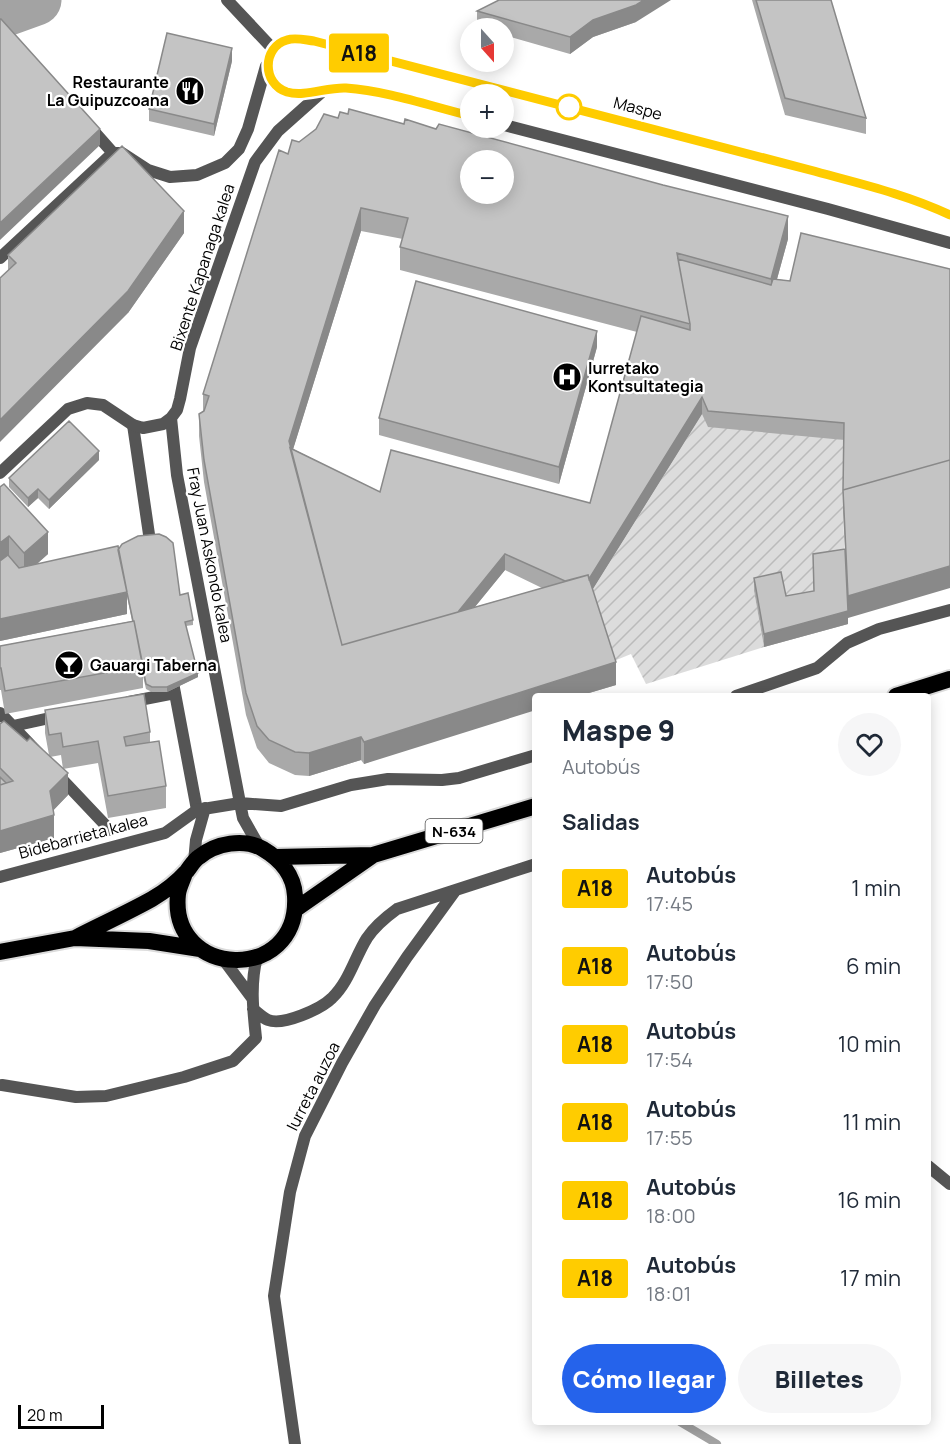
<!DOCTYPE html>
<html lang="es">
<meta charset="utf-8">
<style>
body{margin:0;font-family:Manrope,sans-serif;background:#f6f6f7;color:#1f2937;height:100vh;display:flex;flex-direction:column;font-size:22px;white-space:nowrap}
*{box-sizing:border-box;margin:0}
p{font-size:20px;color:#747a83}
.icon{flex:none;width:33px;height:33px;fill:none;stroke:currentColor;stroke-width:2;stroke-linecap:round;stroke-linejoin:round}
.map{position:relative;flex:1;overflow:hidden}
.side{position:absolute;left:532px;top:693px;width:399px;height:732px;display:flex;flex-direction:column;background:#fff;border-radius:6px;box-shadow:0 3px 15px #0003}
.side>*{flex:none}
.badge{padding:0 12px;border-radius:4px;font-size:21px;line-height:39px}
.needle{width:39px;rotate:159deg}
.tools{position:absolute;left:460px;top:18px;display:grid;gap:12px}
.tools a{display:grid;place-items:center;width:54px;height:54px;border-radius:50%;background:#fff;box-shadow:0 3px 15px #0003;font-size:30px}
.scale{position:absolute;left:18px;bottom:15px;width:86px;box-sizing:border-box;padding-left:6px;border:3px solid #000;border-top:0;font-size:16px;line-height:21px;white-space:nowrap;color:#000;-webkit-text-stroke:4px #fff;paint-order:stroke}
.map>.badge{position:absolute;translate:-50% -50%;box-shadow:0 0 0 3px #fff}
h2{padding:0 30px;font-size:22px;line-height:54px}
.round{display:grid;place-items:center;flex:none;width:63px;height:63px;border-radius:32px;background:#f6f6f7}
.overview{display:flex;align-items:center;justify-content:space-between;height:102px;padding:0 30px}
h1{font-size:28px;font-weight:800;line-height:45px}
.cta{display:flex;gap:12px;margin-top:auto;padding:12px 30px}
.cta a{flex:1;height:69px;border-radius:36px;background:#2563eb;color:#fff;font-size:24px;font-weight:800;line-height:69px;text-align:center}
.cta a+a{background:#f6f6f7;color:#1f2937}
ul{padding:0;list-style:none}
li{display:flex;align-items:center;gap:18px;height:78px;padding:0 30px}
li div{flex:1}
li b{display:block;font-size:22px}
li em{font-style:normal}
li .badge{min-width:66px;font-weight:700;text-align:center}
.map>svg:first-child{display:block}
</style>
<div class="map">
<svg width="950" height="1444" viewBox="0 0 950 1444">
<defs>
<pattern id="garden-furrows" width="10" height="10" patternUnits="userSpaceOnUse" patternTransform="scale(1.5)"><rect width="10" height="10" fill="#dcdcdc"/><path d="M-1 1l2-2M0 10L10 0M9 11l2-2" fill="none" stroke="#bbb"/></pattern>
</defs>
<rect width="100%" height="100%" fill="#fff"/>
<!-- garden -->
<path fill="url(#garden-furrows)" d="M 702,414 L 844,440 L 843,512 L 845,561 L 814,604 L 754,591 L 764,647 L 646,684 L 631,654 L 609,663 L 588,597 Z"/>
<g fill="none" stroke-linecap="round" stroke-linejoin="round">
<!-- stream -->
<path stroke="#a3a3a3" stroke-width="8" d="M 680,1422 L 717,1444"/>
<!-- river -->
<path stroke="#a3a3a3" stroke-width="51" d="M 0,13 L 36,0"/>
<!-- trunk casing -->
<g stroke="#dbdbdb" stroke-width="20">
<path id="trunk" d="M 896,696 L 950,679
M 275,857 L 373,855 L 536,806
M 296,909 L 372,856
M 75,938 C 100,925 127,913 152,899 C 164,892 178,881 187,871 C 191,866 194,860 199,857 C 216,843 244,838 263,849 C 280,859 294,875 295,896 C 300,984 169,979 178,894 C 179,887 183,880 185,873
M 0,952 L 75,938 L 149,941 L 200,949"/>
</g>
<!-- service -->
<path stroke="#555" stroke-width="12" d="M 223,959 L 252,998
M 253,1009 C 258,1013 263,1018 268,1020 C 283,1026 321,1009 332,998 C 349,982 355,957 367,938 C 375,926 386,917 397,909 L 536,864
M 2,1085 L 76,1097 L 106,1096 L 184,1077 L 233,1061 L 256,1038 C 253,1010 250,984 257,957
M 928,1166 L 950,1184
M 295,1444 L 274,1296 L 290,1192 L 305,1136 L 342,1063 L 375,1005 L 407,957 L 455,891"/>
<!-- pedestrian -->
<path stroke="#555" stroke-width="12" d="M 90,127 L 113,153
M 133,425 L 151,548
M 171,672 L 197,810
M 129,702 L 175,693
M 0,713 L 38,753
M 13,726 L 59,716
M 58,775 L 110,830"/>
<!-- minor -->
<path stroke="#555" stroke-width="12" d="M 227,0 L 273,49
M 471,116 C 430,106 388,91 346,88 C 327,87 305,97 287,92 C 263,84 262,47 287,40 C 295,37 305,40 314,41 L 810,170 C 857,183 906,194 950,215
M 504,125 L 828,209 L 950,243
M 0,258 L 113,153 L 122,153 L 148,170 L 170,177 L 197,175 L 225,163 L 239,149 L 248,129 L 266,66
M 171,418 L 177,475 L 240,803 L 243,818 L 260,848
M 0,473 L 68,409 L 87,403 L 103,405 L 133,425 L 143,428 L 163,424 L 171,418 L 177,410 L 180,399 L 190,348 L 255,162 L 278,131 L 324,90
M 736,696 L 817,668 L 847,643 L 879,629 L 950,610
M 194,862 L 196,840 L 205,808
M 0,877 L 165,833 L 197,810 L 240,803 L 281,806 L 351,785 L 388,779 L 442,780 L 459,778 L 536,755"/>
<!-- trunk -->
<use href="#trunk" stroke="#000" stroke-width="16"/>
</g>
<!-- wall -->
<path fill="#a9a9a9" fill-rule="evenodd" d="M 752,0 L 831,0 L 866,118 L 866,134 L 785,115 Z
M 477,11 L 636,22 L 593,37 L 570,54 L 504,35 L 504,28 L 481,28 L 477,27 Z
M 232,61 L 214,136 L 149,121 L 149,109 Z
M 348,114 L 404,124 L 436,129 L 663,185 L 788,239 L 777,279 L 790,281 L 950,269 L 848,618 L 848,624 L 764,647 L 754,591 L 754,578 L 786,596 L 814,591 L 813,554 L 845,549 L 843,512 L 844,440 L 708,427 L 702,414 L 592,590 L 616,685 L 579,696 L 536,696 L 364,764 L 361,760 L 309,776 L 295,775 L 269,763 L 257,748 L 246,715 L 204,482 L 199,436 L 199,414 L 203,412 L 203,394 L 288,154 L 299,142 L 338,118 ZM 361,231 L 403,239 L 400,247 L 400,270 L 637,332 L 590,503 L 380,492 L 293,449 ZM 505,570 L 542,588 L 475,607 Z
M 184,233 L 128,313 L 8,271 L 8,255 Z
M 597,347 L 559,484 L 379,435 L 379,418 Z
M 99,460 L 49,509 L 38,498 L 28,507 L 9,487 L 9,478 Z
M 0,487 L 48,554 L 37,564 L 118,550 L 180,595 L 193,620 L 193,625 L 186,626 L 198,677 L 167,692 L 152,692 L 146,689 L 143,676 L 143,688 L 5,714 L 1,690 L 0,690 L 0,646 L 132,621 L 127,596 L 127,614 L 0,641 Z
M 45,710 L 150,732 L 150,742 L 166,786 L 166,808 L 108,818 L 98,763 L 63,769 L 68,795 L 53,810 L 54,838 L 0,853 L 0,724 L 49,755 L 45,733 ZM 61,755 L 63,769 L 50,757 Z"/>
<!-- shaded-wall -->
<path fill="#898989" d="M 644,0 L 671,0 L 636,22 L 593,37 L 570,54 L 570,37 L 593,20 Z
M 232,48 L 232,61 L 214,136 L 214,124 Z
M 100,129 L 100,145 L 0,240 L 0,223 Z
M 361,208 L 361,231 L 291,456 L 289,441 Z
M 184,211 L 184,233 L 128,313 L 0,442 L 0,420 Z
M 788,216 L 788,239 L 771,301 L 771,279 Z
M 597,331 L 597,347 L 559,484 L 559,467 Z
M 702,397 L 702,414 L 588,597 L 572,601 Z
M 99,451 L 99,460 L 49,509 L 49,500 Z
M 38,489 L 38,498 L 28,507 L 28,498 Z
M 48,532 L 48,554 L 24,575 L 24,553 Z
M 9,536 L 9,558 L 0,565 L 0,543 Z
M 505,554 L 505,570 L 451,636 L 342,667 Z
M 950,566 L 950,588 L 848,618 L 848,624 L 764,647 L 764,634 L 848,596 Z
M 127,592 L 127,614 L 0,641 L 0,619 Z
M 616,662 L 616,685 L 579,696 L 536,696 L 536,710 L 364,764 L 364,742 Z
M 198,673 L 198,677 L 167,692 L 167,687 Z
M 361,737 L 361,760 L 309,776 L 309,753 Z
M 68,773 L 68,795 L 50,814 L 50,791 Z
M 54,815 L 54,838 L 0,853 L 0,831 Z"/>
<!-- building -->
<path fill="#c4c4c4" stroke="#898989" stroke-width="1.5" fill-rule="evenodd" d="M 499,0 L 644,0 L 636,5 L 593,20 L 570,37 L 477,11 Z
M 756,0 L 831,0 L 866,118 L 785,98 Z
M 0,19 L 1,19 L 100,129 L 0,223 Z
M 167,33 L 232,48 L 214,124 L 149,109 Z
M 349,109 L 404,124 L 405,119 L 436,129 L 439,124 L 663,185 L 788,216 L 771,279 L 677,253 L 690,324 L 400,247 L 408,218 L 361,208 L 289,441 L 342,645 L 588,575 L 616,662 L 364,742 L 361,737 L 309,753 L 295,752 L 269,740 L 257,726 L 246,693 L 204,460 L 199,414 L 204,411 L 209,396 L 203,394 L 279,150 L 288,154 L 292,140 L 299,142 L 316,129 L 324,114 L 338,118 L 340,112 L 348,114 ZM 471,160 L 504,160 L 504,194 L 471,194 Z
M 122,146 L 184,211 L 128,291 L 0,420 L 0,278 L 16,263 L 8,255 Z
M 801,233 L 950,269 L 950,460 L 843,490 L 844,423 L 708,411 L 702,397 L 589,579 L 588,575 L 565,581 L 505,554 L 458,612 L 342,645 L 290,448 L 380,492 L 391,450 L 590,503 L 641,316 L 690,330 L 690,324 L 678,259 L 771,285 L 773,279 L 790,281 Z
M 416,281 L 597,331 L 559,467 L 379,418 Z
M 69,421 L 99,451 L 49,500 L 38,489 L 28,498 L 9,478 Z
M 950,460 L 950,566 L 848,596 L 843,490 Z
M 4,484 L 48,532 L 24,553 L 9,536 L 0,543 L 0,487 Z
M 159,534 L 166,537 L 173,543 L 180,595 L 188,593 L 193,620 L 185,622 L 198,673 L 167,687 L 152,687 L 146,684 L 134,621 L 133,621 L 118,550 L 122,544 L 138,536 Z
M 118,546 L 127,592 L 0,619 L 0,561 L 8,555 L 19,568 Z
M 845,549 L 848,611 L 764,634 L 754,578 L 781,572 L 786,596 L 814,591 L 813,554 Z
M 134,621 L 143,666 L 5,691 L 1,668 L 0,668 L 0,646 Z
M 144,694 L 150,732 L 124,737 L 126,746 L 159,741 L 166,786 L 108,796 L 98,741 L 63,747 L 61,733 L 49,735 L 45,710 Z
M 4,721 L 27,741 L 30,738 L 68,773 L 50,791 L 54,815 L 0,831 L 0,785 L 13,781 L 0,768 L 0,724 Z
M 0,777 L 6,783 L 0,785 Z"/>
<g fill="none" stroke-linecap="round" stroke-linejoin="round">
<!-- line casing -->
<g stroke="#fff" stroke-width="14">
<path id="line" d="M 471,116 C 430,106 388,91 346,88 C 327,87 305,97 287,92 C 262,84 262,47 287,40 C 295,37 305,40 314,41 L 810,170 C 857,183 906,194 950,215"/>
</g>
<!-- line -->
<use href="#line" stroke="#fc0" stroke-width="9"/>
</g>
<!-- icons -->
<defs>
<g id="restaurant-disc" transform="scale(1.5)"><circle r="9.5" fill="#000" stroke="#fff"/><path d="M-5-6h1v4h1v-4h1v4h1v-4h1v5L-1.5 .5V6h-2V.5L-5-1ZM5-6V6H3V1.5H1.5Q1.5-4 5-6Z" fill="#fff"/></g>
<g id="hospital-disc" transform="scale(1.5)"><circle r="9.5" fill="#000" stroke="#fff"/><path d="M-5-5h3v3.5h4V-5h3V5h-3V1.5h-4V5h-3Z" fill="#fff"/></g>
<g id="bar-disc" transform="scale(1.5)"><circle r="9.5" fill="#000" stroke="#fff"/><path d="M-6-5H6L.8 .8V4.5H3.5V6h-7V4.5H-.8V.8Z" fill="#fff"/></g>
</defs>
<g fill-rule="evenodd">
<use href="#restaurant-disc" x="190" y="91"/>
<use href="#hospital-disc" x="567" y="377"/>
<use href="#bar-disc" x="69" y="665"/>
</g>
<!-- markers -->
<circle fill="#fff" stroke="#fc0" stroke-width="3" cx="569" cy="107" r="12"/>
<g text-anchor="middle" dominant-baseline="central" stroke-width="4.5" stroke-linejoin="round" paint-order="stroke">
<!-- shield labels -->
<rect fill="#fff" stroke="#4c4c4c" stroke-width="1.5" x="425.5" y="819" width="57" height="24" rx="4.5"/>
<g font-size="15" font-weight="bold" fill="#000">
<text x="454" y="831">N-634</text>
</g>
<!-- poi labels -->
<g font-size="16" font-weight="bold" fill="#000" stroke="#fff" text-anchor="start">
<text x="169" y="82" text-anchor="end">Restaurante<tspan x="169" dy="18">La Guipuzcoana</tspan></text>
<text x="588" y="368">Iurretako<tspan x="588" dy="18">Kontsultategia</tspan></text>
<text x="90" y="665">Gauargi Taberna</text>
</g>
<!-- street labels -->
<g font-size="16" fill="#000" stroke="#fff">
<text transform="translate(638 108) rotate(15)">Maspe</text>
<text transform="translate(202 267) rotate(-72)">Bixente Kapanaga kalea</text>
<text transform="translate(210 555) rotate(79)">Fray Juan Askondo kalea</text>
<text transform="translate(83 836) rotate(-15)">Bidebarrieta kalea</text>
<text transform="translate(313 1086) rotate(-63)">Iurreta auzoa</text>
</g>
</g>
</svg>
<div class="tools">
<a><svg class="needle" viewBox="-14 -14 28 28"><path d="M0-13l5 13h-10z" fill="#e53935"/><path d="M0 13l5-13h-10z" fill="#747a83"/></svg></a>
<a>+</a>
<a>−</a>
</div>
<div class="scale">20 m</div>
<b class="badge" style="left:359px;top:53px;background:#fc0;color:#111">A18</b>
<section class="side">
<div class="overview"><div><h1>Maspe 9</h1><p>Autobús</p></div><a class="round"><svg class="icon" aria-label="heart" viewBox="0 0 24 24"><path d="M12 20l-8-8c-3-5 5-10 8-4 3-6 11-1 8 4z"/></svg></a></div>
<h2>Salidas</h2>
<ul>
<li><span class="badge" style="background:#fc0;color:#111">A18</span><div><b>Autobús</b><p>17:45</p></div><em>1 min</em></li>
<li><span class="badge" style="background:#fc0;color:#111">A18</span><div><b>Autobús</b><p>17:50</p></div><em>6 min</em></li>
<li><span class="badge" style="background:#fc0;color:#111">A18</span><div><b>Autobús</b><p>17:54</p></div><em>10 min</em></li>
<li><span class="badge" style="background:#fc0;color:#111">A18</span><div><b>Autobús</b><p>17:55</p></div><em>11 min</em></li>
<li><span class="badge" style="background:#fc0;color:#111">A18</span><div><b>Autobús</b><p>18:00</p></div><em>16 min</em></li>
<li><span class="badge" style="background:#fc0;color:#111">A18</span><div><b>Autobús</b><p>18:01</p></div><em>17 min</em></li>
</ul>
<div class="cta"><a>Cómo llegar</a><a>Billetes</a></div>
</section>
</div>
